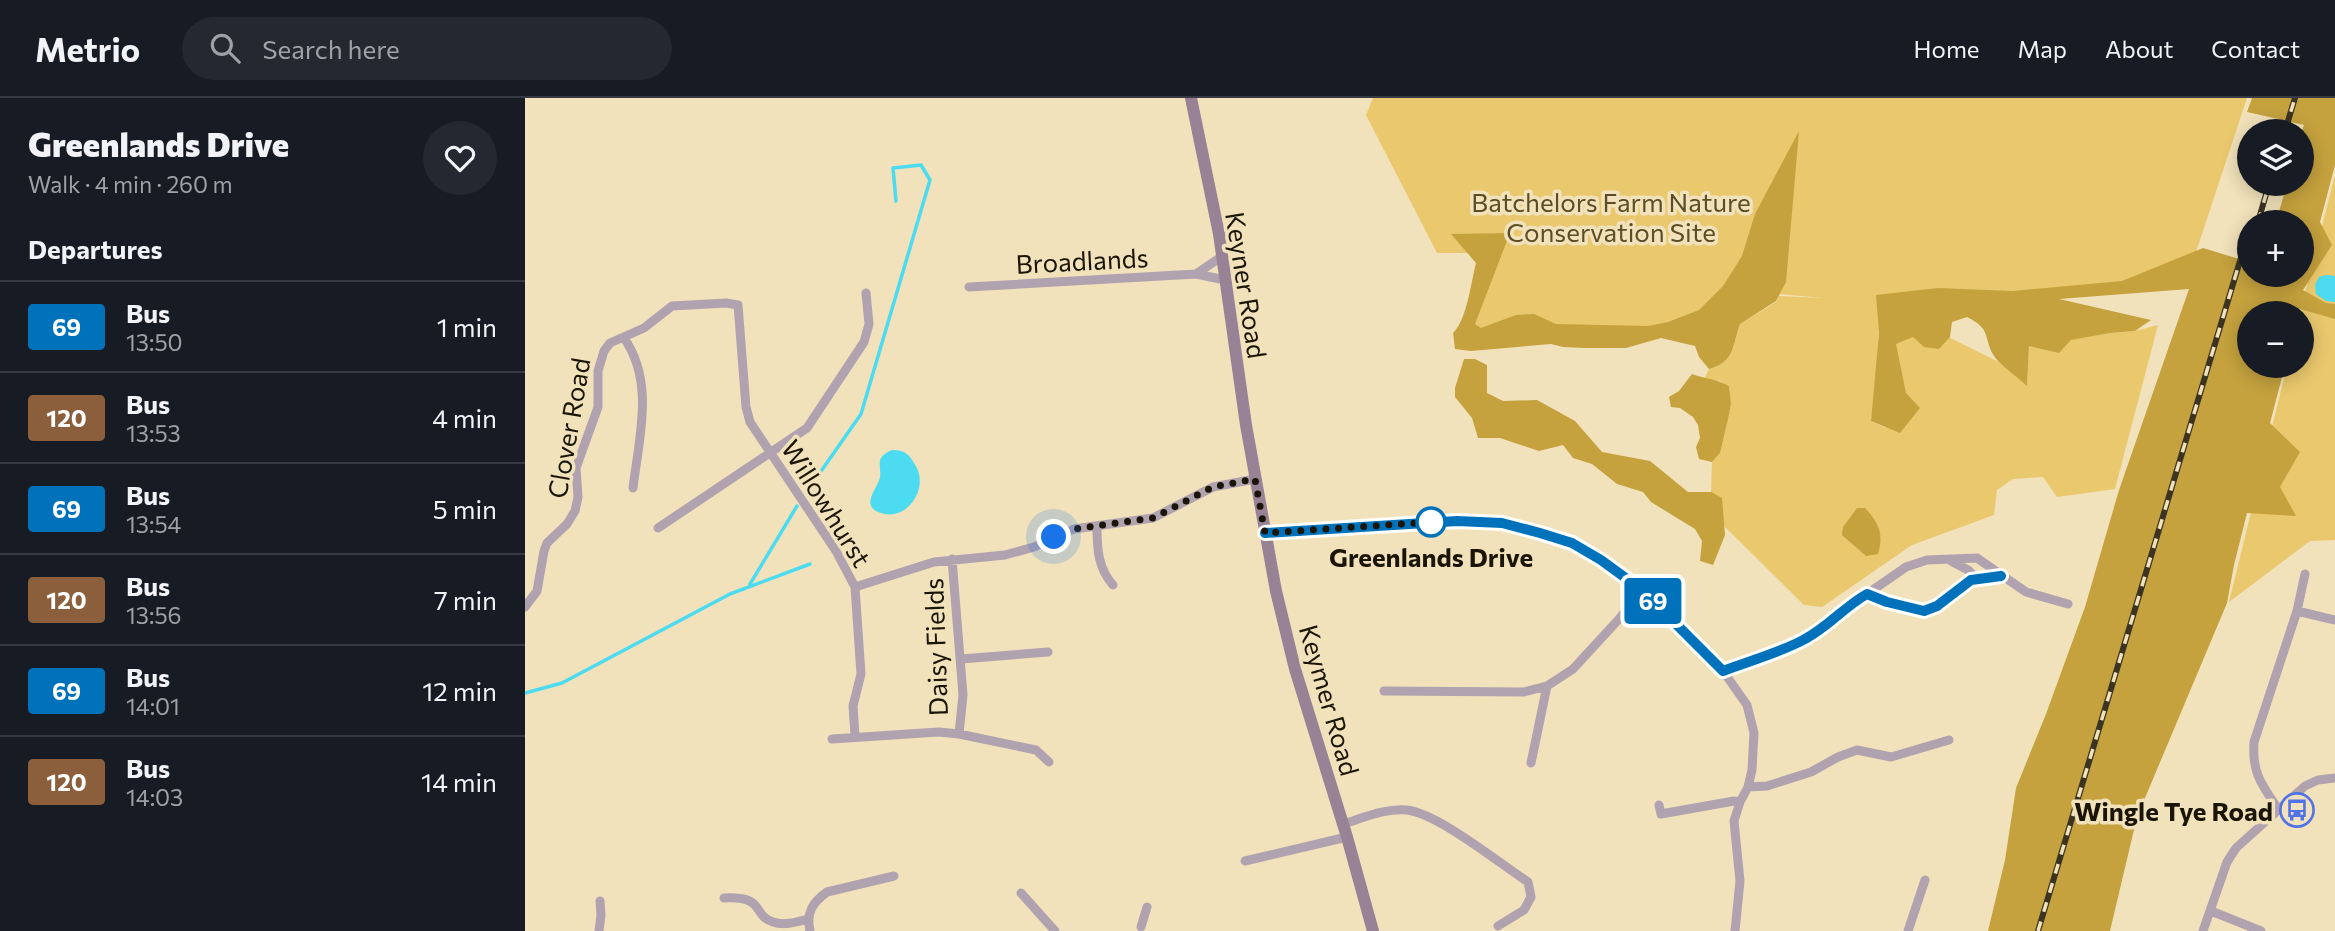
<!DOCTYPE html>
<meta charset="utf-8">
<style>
body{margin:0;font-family:Commissioner,sans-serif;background:#242831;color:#f1f3f6;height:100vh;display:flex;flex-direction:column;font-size:26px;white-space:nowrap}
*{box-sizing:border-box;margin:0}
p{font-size:23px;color:#9ea1a6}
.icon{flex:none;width:38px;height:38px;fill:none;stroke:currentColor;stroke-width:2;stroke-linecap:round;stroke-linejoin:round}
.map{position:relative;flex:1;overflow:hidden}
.panel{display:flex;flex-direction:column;background:#171b24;width:525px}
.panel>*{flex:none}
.badge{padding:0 14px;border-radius:5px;font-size:24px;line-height:46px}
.fabs{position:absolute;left:1712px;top:21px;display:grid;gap:14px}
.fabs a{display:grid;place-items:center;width:77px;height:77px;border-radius:50%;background:#171b24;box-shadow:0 4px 18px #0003;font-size:35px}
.you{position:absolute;width:35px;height:35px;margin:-18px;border:5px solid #fff;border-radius:50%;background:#1a73e8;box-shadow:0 0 0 10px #1a73e833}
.map>.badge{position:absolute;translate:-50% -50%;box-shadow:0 0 0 4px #fff}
h2{padding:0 28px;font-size:26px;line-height:63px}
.round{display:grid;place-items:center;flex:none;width:74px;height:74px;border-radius:37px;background:#242831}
.summary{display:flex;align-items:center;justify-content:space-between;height:119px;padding:0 28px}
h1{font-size:33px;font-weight:800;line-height:52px}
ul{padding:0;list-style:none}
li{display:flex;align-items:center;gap:21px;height:91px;padding:0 28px;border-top:2px solid #363941}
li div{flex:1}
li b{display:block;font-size:26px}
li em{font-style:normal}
li .badge{min-width:77px;font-weight:700;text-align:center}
header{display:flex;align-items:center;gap:42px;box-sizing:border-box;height:98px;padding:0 35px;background:#171b24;border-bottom:2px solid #363941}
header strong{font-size:33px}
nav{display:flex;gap:38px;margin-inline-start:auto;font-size:24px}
.search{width:490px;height:63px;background:#242831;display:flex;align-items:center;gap:18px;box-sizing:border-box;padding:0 24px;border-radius:38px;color:#9ea1a6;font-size:26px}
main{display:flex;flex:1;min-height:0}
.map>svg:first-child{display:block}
</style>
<header>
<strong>Metrio</strong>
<div class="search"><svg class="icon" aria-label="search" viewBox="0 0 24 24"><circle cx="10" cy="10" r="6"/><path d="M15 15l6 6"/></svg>Search here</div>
<nav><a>Home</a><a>Map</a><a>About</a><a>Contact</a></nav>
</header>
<main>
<section class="panel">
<div class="summary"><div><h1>Greenlands Drive</h1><p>Walk · 4 min · 260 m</p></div><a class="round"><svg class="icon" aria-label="heart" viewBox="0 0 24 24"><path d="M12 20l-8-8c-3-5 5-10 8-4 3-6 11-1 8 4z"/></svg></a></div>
<h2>Departures</h2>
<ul>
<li><span class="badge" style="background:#0072bc;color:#fff">69</span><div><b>Bus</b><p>13:50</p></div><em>1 min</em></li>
<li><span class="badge" style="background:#8b5e3c;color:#fff">120</span><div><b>Bus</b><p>13:53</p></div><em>4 min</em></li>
<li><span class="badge" style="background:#0072bc;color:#fff">69</span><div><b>Bus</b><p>13:54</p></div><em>5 min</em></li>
<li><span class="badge" style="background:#8b5e3c;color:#fff">120</span><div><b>Bus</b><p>13:56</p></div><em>7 min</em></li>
<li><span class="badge" style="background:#0072bc;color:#fff">69</span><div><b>Bus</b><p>14:01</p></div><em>12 min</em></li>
<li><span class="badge" style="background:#8b5e3c;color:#fff">120</span><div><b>Bus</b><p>14:03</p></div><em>14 min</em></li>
</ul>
</section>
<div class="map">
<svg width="1810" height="833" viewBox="0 0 1810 833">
<rect width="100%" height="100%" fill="#f2e2bb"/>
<!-- green -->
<path fill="#eac86e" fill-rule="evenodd" d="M 848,0 L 1722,0 L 1669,160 L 1599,188 L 1356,206 L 1478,266 L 1502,287 L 1504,247 L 1585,235 L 1610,233 L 1633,227 L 1590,391 L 1532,399 L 1518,379 L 1488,381 L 1472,392 L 1469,417 L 1387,447 L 1297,509 L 1279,507 L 1200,429 L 1186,394 L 1187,364 L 1195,355 L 1206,306 L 1204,288 L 1195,283 L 1179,281 L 1184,271 C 1210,264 1207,248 1215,226 L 1251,204 L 1254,198 L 1299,200 L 1207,192 L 1165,237 L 940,237 L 958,155 L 912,155 L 841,17 ZM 1354,217 L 1362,329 L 1361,330 L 1346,323 L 1353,263 Z
M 1810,77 L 1810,442 L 1785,443 L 1704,504 L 1762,268 L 1776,268 L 1775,215 Z"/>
<!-- forest -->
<path fill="#c5a23e" d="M 1727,0 L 1810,0 L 1810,67 L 1795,124 L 1807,147 L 1778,192 L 1801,205 L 1810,206 L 1810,221 L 1775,211 L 1773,215 L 1724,215 L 1724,268 L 1760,268 L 1745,325 L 1775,354 L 1755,389 L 1771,418 L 1722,415 L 1709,467 L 1702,505 L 1612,719 L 1585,833 L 1463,833 L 1480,762 L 1491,690 L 1521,616 L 1560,509 L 1594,392 L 1664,191 L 1534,201 L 1626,222 L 1610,233 L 1585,235 L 1546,242 L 1534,255 L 1504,248 L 1502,288 C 1495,281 1474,266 1469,258 C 1458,240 1467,231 1442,219 L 1427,224 L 1425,239 L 1414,251 L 1399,249 L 1388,239 L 1371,246 L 1381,295 L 1395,310 L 1375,335 L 1346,323 L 1354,235 L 1351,197 L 1413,190 L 1487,193 L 1597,183 L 1678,150 L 1724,164 L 1724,177 L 1776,177 L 1776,124 L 1751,124 L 1762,86 L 1776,86 L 1776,35 L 1779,27 L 1722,14 Z
M 1274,33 L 1261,184 L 1251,203 L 1215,226 C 1207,248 1210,264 1184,271 L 1174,259 L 1170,248 L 1136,240 L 1101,250 L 1060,250 L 1038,249 L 1026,246 L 946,253 L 930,251 L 928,235 C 942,222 946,184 951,165 L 926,136 L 985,135 L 950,226 L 956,230 L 991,217 L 1009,216 L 1031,226 L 1123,228 L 1143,224 L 1174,212 L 1198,188 L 1217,158 L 1230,116 Z
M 939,261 L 950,261 L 962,267 L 962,295 L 978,303 L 1012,302 L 1050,323 L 1077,354 L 1125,363 L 1163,394 L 1186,394 L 1197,400 L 1200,437 L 1188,467 L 1175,463 L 1177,443 L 1170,431 L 1126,404 L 1118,394 L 1092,386 L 1067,366 L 1048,360 L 1038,347 L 1014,353 L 975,340 L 953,340 L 947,320 L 930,299 L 930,290 Z
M 1167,276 C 1180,281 1193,281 1204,288 L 1206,306 L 1203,321 L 1195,355 L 1187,364 L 1174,361 L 1171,349 L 1175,340 L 1173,327 L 1168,319 L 1155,310 L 1146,309 L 1144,299 L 1154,293 Z
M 1332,410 L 1340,410 C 1354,425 1359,436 1353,456 L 1341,458 L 1317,437 L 1318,429 Z"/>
<!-- water -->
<path fill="#4cdbf0" d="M 1801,177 L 1810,178 L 1810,204 L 1801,203 L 1791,196 L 1790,187 L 1794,179 Z
M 367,352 C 379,352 383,355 389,365 C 407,390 380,428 351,413 C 337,405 353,390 355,379 C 356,374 354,368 355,362 C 357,357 362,354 367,352 Z"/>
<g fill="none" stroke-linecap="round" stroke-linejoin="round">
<!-- stream -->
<path stroke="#4cdbf0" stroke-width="3.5" d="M 285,389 L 336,316 L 405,82 L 396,67 L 368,70 L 371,103
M 225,486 L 272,408
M 0,595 L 37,585 L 205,496 L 285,466"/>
<!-- street -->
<path stroke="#b1a2af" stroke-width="9" d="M 671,176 L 696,159
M 444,189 L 671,176 L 700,182
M 99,240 C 130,284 114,340 108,390
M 572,429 C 572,451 573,470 588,487
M 133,430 L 282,330 L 339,244 L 344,226 L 341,195
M 740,435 L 932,423 L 977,426 L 1047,445 L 1076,462 L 1117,492 L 1198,573 L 1222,607 L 1229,635 L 1227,672 L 1223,689 L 1215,704 L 1209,723 L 1215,783 L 1210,833
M 427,461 L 438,597 L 434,636
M 1426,463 L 1443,472 L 1453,482
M 1342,496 L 1381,469 L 1402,462 L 1452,460 L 1501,494 L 1543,506
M 0,509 L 12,493 L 19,453 L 22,445 L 42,426 L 50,413 L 53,399 L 51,370 L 73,309 L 73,273 L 79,253 L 85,245 L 119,230 L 147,208 L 201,205 L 213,207 L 221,309 L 225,324 L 311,453 L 330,489 L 409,464 L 480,457 L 509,449 L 549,431 L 628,420 L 688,389 L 730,381
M 1772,513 L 1810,522
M 436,561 L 523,554
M 1198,573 C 1225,562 1255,555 1280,541 C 1303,529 1319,509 1342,496 L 1362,504 L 1399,513 L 1412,508 L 1446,482 L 1476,478
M 859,593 L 999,594 L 1022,588 L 1048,571 L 1094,521 L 1117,492
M 330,638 L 328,608 L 336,576 L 330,489
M 307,641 L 414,634 L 434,636 L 511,652 L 524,664
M 1006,665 L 1022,588
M 1223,689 L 1242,688 L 1286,674 L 1313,659 L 1332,652 L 1366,659 L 1424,642
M 1134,707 L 1136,716 L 1209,703 L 1215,704
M 1753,711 C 1736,686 1727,675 1729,644 L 1772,513 L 1780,476
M 818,726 C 838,720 860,710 882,712 C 914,716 974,765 1003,784 L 1006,799 L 999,812 L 973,828
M 720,763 L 822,739
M 496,795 L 530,833
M 199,800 C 242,798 226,817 248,824 C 259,828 272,824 283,821
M 1686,813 L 1736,833
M 616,829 L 622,809
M 74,833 L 76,817 L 75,803
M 285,833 C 281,815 287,805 302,794 L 369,778
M 1383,833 L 1400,782
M 1678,833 L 1702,764 L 1711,750 L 1780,688 L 1793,682 L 1810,680"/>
<!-- secondary -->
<path stroke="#988396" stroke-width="12" d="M 666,0 L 694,136 L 721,327 L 751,493 L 770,571 L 822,739 L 848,833"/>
<!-- rail casing -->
<g stroke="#3b3423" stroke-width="6">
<path id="rail" d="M 1760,33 L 1770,0
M 1733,124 L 1744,86
M 1513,833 L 1724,133"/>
</g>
<!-- rail -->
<use href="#rail" stroke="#f2e2bb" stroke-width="3.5" stroke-dasharray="10" stroke-linecap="butt"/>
</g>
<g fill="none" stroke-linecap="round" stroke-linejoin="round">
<!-- line casing -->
<g stroke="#fff" stroke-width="16">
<path id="line" d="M 740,435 L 932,423 L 977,425 L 1015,435 L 1047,445 L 1076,462 L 1117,492 L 1198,573 C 1224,563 1257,554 1280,541 C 1303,529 1319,509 1342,496 L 1362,504 L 1399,513 L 1412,508 L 1446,482 L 1476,478"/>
</g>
<!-- line -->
<use href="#line" stroke="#0072bc" stroke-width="10"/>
<!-- walk -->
<path stroke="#1a1507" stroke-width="7" stroke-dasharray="0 12.6" d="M 529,439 L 549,431 L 628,420 L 688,389 L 730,381 L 740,435 L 906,424"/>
</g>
<!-- icons -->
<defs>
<g id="bus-ring" transform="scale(1.75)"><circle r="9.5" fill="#f2e2bb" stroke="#5272e7" stroke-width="1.5"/><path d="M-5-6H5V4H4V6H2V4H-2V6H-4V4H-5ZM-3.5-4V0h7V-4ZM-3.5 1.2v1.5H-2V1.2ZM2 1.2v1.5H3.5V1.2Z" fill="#5272e7"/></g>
</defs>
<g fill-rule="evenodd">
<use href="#bus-ring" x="1772" y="712"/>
</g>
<!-- markers -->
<circle fill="#fff" stroke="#0072bc" stroke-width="3.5" cx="906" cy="424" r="14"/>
<g text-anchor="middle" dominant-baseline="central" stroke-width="7" stroke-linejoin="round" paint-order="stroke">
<!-- park labels -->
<g font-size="26" fill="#5c4d24" stroke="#f2e2bb">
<text x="1086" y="103">Batchelors Farm Nature<tspan x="1086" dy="30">Conservation Site</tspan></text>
</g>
<!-- street labels -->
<g font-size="26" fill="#1a1507" stroke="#f2e2bb">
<text transform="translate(557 162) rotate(-3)">Broadlands</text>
<text transform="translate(722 187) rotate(81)">Keyner Road</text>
<text transform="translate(43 330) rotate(-80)">Clover Road</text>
<text transform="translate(302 405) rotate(58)">Willowhurst</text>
<text transform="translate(410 549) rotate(-92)">Daisy Fields</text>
<text transform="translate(805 602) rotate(74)">Keymer Road</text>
</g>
<!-- stop labels -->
<g font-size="26" font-weight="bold" fill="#1a1507" stroke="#f2e2bb">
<text x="906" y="458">Greenlands Drive</text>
</g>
<!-- poi labels -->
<g font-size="26" font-weight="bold" fill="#1a1507" stroke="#f2e2bb" text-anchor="end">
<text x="1748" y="712">Wingle Tye Road</text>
</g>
</g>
</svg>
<div class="fabs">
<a><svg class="icon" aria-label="layers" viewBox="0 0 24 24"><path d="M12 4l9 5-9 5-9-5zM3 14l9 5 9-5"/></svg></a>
<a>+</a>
<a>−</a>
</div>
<div class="you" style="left:529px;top:439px"></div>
<b class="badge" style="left:1128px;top:503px;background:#0072bc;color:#fff">69</b>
</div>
</main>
